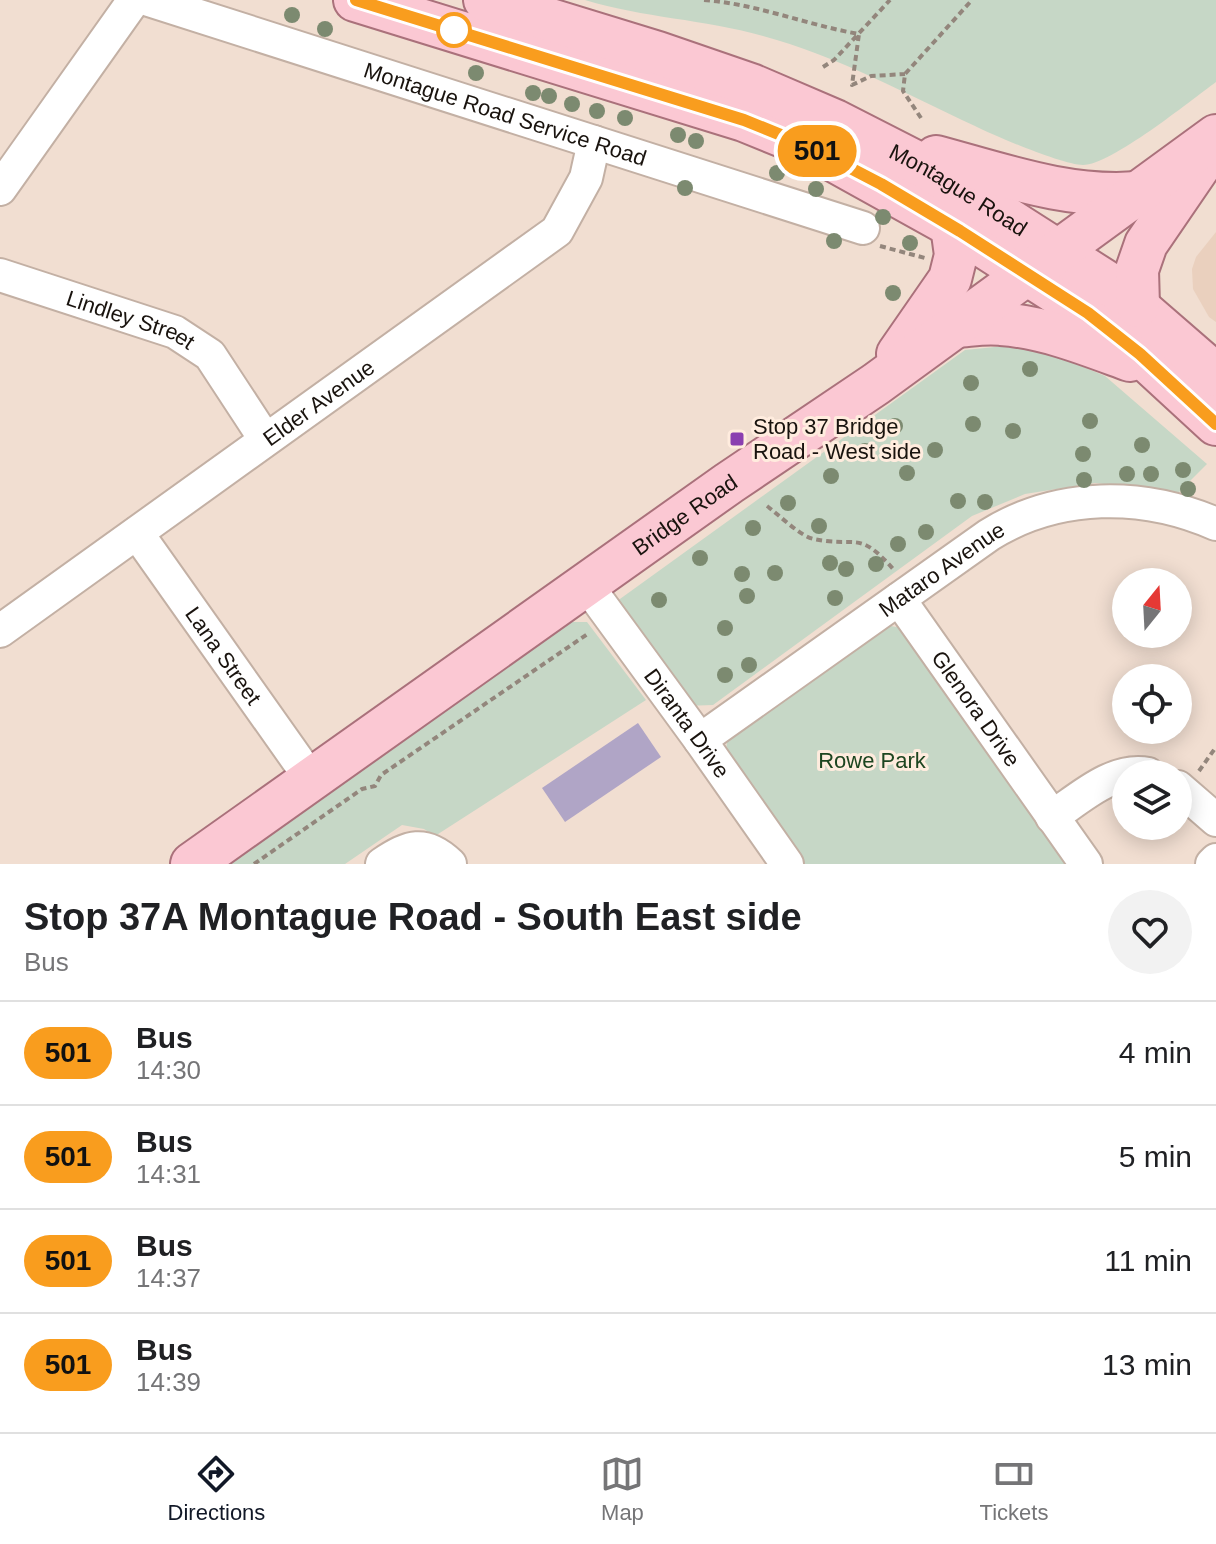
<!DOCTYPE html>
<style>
body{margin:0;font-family:Arial,sans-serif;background:#f2f2f2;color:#202124;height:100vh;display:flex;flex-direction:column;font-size:30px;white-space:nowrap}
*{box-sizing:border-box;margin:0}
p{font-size:26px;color:#757577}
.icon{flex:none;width:44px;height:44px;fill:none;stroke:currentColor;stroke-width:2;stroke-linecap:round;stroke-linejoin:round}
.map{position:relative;height:864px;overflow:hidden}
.details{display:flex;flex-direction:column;background:#fff;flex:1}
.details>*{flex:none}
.badge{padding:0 16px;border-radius:26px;font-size:28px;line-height:52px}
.needle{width:52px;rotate:18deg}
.buttons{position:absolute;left:1112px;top:568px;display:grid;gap:16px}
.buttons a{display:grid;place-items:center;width:80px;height:80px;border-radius:50%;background:#fff;box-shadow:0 4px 20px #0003;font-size:40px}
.map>.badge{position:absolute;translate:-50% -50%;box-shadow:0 0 0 4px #fff}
.round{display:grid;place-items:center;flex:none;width:84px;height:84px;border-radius:42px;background:#f2f2f2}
.summary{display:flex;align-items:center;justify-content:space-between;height:136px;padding:0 24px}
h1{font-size:38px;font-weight:700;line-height:60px}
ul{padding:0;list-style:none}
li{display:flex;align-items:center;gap:24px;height:104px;padding:0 24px;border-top:2px solid #e0e0e0}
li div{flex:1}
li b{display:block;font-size:30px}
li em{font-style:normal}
li .badge{min-width:88px;font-weight:700;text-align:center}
.tabs{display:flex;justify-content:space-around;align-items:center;height:112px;border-top:2px solid #e0e0e0;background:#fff;font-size:22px;color:#757577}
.tabs a{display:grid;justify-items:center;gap:4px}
.tabs .current{color:#111827}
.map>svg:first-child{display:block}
</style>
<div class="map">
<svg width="1216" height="864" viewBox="0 0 1216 864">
<rect width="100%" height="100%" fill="#f1ded1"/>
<!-- built -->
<path fill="#ead0be" d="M 1216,232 L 1216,322 L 1209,317 L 1193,289 L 1192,269 L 1196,257 Z"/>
<!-- green -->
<path fill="#c6d7c6" d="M 585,0 L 1216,0 L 1216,82 C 1190,101 1111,165 1083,165 C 1063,165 995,136 975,126 C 906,94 837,56 763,36 C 703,19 644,18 585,0 Z
M 1005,346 L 1046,351 L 1105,376 L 1207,464 L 1178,493 L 1095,483 L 1025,494 L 972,516 L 713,705 L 684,706 L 613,604 L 965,350 Z
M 572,622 L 587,622 L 646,700 L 435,836 L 424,829 L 402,825 L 345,864 L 228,864 Z
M 885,625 L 902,628 L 1075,864 L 802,864 L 725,755 L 728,737 Z"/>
<!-- building -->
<path fill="#b0a5c6" d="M 638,723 L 661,757 L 565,822 L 542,788 Z"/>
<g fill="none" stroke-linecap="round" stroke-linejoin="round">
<!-- minor casing -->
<g stroke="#c3b0a4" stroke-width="36">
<g id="minor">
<path id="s1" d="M 149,0 L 863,228"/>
<path d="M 0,189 L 134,0"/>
<path id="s2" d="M 0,275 L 175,332 L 210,355 L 265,439"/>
<path id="s3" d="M 137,533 L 311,779"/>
<path id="s4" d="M 586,584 L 700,740 L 787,864"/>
<path id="s5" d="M 899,599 L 1086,864"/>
<path id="s6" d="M 0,631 L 557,231 L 586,178 L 594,142"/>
<path id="s7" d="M 700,740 L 989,535 C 1058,492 1143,492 1216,524"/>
<path d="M 1178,787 L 1216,820"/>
<path d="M 1052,817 C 1079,799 1113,767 1148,774"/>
<path d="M 382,864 C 408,846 425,840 450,864"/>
<path d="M 1212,864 L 1216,860"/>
</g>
</g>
<!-- major casing -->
<g stroke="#aa717b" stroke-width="46">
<g id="major">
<path d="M 355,0 L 744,120 L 808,146 L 952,226 L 1088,313 L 1140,354 L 1216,424"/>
<path id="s8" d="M 485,0 L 658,53 L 751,85 L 835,121 L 929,169 L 1117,289 L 1216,375"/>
<path d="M 936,157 C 1003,175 1069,199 1138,193"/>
<path d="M 1138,306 L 1137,270 L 1146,244 L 1204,159"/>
<path d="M 956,326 C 971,325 986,322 1001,324 C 1045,327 1089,345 1130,360"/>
<path d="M 898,354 L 950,279 L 956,255 L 952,226"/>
<path id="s9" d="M 192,864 L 729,483 L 876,384 L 1216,136"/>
</g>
</g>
<!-- path -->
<path stroke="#93867c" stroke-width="4" stroke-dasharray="6 4" stroke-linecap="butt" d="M 704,0 C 757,4 807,25 859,34 L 852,85 L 871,76 L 905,74
M 823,67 L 834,60 L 890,0
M 921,118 L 903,91 L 905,74 L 972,0
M 880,246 L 925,258
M 767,506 C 778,514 801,537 814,539 C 858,548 858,529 894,570
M 1199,771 L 1216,747
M 254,864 L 362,789 L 375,786 L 381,775 L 589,633"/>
<!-- minor -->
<use href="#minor" stroke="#fff" stroke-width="32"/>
<!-- major -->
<use href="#major" stroke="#fbc8d3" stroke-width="42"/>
</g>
<!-- trees -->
<g fill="#7c8a70">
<circle cx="292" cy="15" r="8"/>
<circle cx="325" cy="29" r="8"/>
<circle cx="476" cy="73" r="8"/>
<circle cx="533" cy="93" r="8"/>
<circle cx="549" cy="96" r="8"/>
<circle cx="572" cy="104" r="8"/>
<circle cx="597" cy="111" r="8"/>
<circle cx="625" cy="118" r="8"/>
<circle cx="678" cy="135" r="8"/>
<circle cx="696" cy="141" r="8"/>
<circle cx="777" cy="173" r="8"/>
<circle cx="685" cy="188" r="8"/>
<circle cx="816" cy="189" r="8"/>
<circle cx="883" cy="217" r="8"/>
<circle cx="834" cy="241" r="8"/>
<circle cx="910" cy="243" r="8"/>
<circle cx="893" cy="293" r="8"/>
<circle cx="1030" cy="369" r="8"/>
<circle cx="971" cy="383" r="8"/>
<circle cx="1090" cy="421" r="8"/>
<circle cx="973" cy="424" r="8"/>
<circle cx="895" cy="426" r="8"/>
<circle cx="1013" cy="431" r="8"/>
<circle cx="1142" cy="445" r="8"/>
<circle cx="935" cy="450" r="8"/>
<circle cx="865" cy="451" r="8"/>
<circle cx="1083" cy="454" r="8"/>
<circle cx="1183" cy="470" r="8"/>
<circle cx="907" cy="473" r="8"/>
<circle cx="1127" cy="474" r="8"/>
<circle cx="1151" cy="474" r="8"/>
<circle cx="831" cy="476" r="8"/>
<circle cx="1084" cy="480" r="8"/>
<circle cx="1188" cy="489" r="8"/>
<circle cx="958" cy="501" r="8"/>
<circle cx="985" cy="502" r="8"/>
<circle cx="788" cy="503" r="8"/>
<circle cx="819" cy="526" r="8"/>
<circle cx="753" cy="528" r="8"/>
<circle cx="926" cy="532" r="8"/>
<circle cx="898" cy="544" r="8"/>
<circle cx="700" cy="558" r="8"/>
<circle cx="830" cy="563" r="8"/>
<circle cx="876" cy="564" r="8"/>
<circle cx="846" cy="569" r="8"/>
<circle cx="775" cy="573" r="8"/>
<circle cx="742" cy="574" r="8"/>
<circle cx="747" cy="596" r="8"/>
<circle cx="835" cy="598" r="8"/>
<circle cx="659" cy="600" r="8"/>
<circle cx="725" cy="628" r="8"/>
<circle cx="749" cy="665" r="8"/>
<circle cx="725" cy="675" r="8"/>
</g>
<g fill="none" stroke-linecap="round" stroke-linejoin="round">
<!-- line casing -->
<g stroke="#fff" stroke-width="18">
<path id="line" d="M 356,0 L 744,120 L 808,146 L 881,184 L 960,231 L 1088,313 L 1140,354 L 1216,424"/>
</g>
<!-- line -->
<use href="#line" stroke="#f99d1e" stroke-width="12"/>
</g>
<!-- markers -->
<circle fill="#fff" stroke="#f99d1e" stroke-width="4" cx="454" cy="30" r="16"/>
<rect fill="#8b3fb0" stroke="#ffecde" stroke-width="3" x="729" y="431" width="16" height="16" rx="4"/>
<g text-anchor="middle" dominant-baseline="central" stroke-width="6" stroke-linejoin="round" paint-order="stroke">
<!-- street labels -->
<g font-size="22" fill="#19130e" stroke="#ffecde">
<text stroke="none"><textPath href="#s1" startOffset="374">Montague Road Service Road</textPath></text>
<text stroke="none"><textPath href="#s8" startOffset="512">Montague Road</textPath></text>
<text stroke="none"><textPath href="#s2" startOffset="138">Lindley Street</textPath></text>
<text stroke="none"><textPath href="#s6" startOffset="392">Elder Avenue</textPath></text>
<text stroke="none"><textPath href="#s9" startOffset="604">Bridge Road</textPath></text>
<text stroke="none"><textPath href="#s7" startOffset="296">Mataro Avenue</textPath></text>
<text stroke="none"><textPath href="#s3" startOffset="150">Lana Street</textPath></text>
<text stroke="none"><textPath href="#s5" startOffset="134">Glenora Drive</textPath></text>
<text stroke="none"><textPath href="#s4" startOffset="172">Diranta Drive</textPath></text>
</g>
<!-- poi labels -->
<g font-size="22" fill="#19130e" stroke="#ffecde" text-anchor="start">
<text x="753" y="426">Stop 37 Bridge<tspan x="753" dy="25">Road - West side</tspan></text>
</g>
<!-- park labels -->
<g font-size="22" fill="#1d4520" stroke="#ffecde">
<text x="872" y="760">Rowe Park</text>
</g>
</g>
</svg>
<div class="buttons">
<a><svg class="needle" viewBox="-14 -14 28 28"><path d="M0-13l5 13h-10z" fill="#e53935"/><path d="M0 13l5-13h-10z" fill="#757577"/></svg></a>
<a><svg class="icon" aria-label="locate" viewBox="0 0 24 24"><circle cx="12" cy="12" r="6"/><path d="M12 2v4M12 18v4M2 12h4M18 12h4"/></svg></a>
<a><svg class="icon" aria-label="layers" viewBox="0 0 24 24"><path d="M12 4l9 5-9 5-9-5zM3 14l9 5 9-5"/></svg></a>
</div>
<b class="badge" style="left:817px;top:151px;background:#f99d1e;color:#111">501</b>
</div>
<section class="details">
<div class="summary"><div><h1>Stop 37A Montague Road - South East side</h1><p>Bus</p></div><a class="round"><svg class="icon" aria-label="heart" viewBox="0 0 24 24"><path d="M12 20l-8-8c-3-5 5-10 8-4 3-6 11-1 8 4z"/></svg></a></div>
<ul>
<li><span class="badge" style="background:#f99d1e;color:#111">501</span><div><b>Bus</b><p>14:30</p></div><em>4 min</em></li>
<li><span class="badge" style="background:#f99d1e;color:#111">501</span><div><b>Bus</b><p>14:31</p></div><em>5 min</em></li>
<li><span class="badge" style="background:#f99d1e;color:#111">501</span><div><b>Bus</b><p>14:37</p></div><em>11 min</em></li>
<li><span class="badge" style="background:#f99d1e;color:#111">501</span><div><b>Bus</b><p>14:39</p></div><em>13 min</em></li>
</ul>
</section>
<nav class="tabs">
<a class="current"><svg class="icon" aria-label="directions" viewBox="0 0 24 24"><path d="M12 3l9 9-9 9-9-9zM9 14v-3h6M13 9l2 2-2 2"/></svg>Directions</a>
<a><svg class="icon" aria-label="map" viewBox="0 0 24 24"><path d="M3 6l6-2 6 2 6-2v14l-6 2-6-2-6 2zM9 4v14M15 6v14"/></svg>Map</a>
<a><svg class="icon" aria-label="tickets" viewBox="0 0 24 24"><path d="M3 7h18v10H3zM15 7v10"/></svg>Tickets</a>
</nav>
